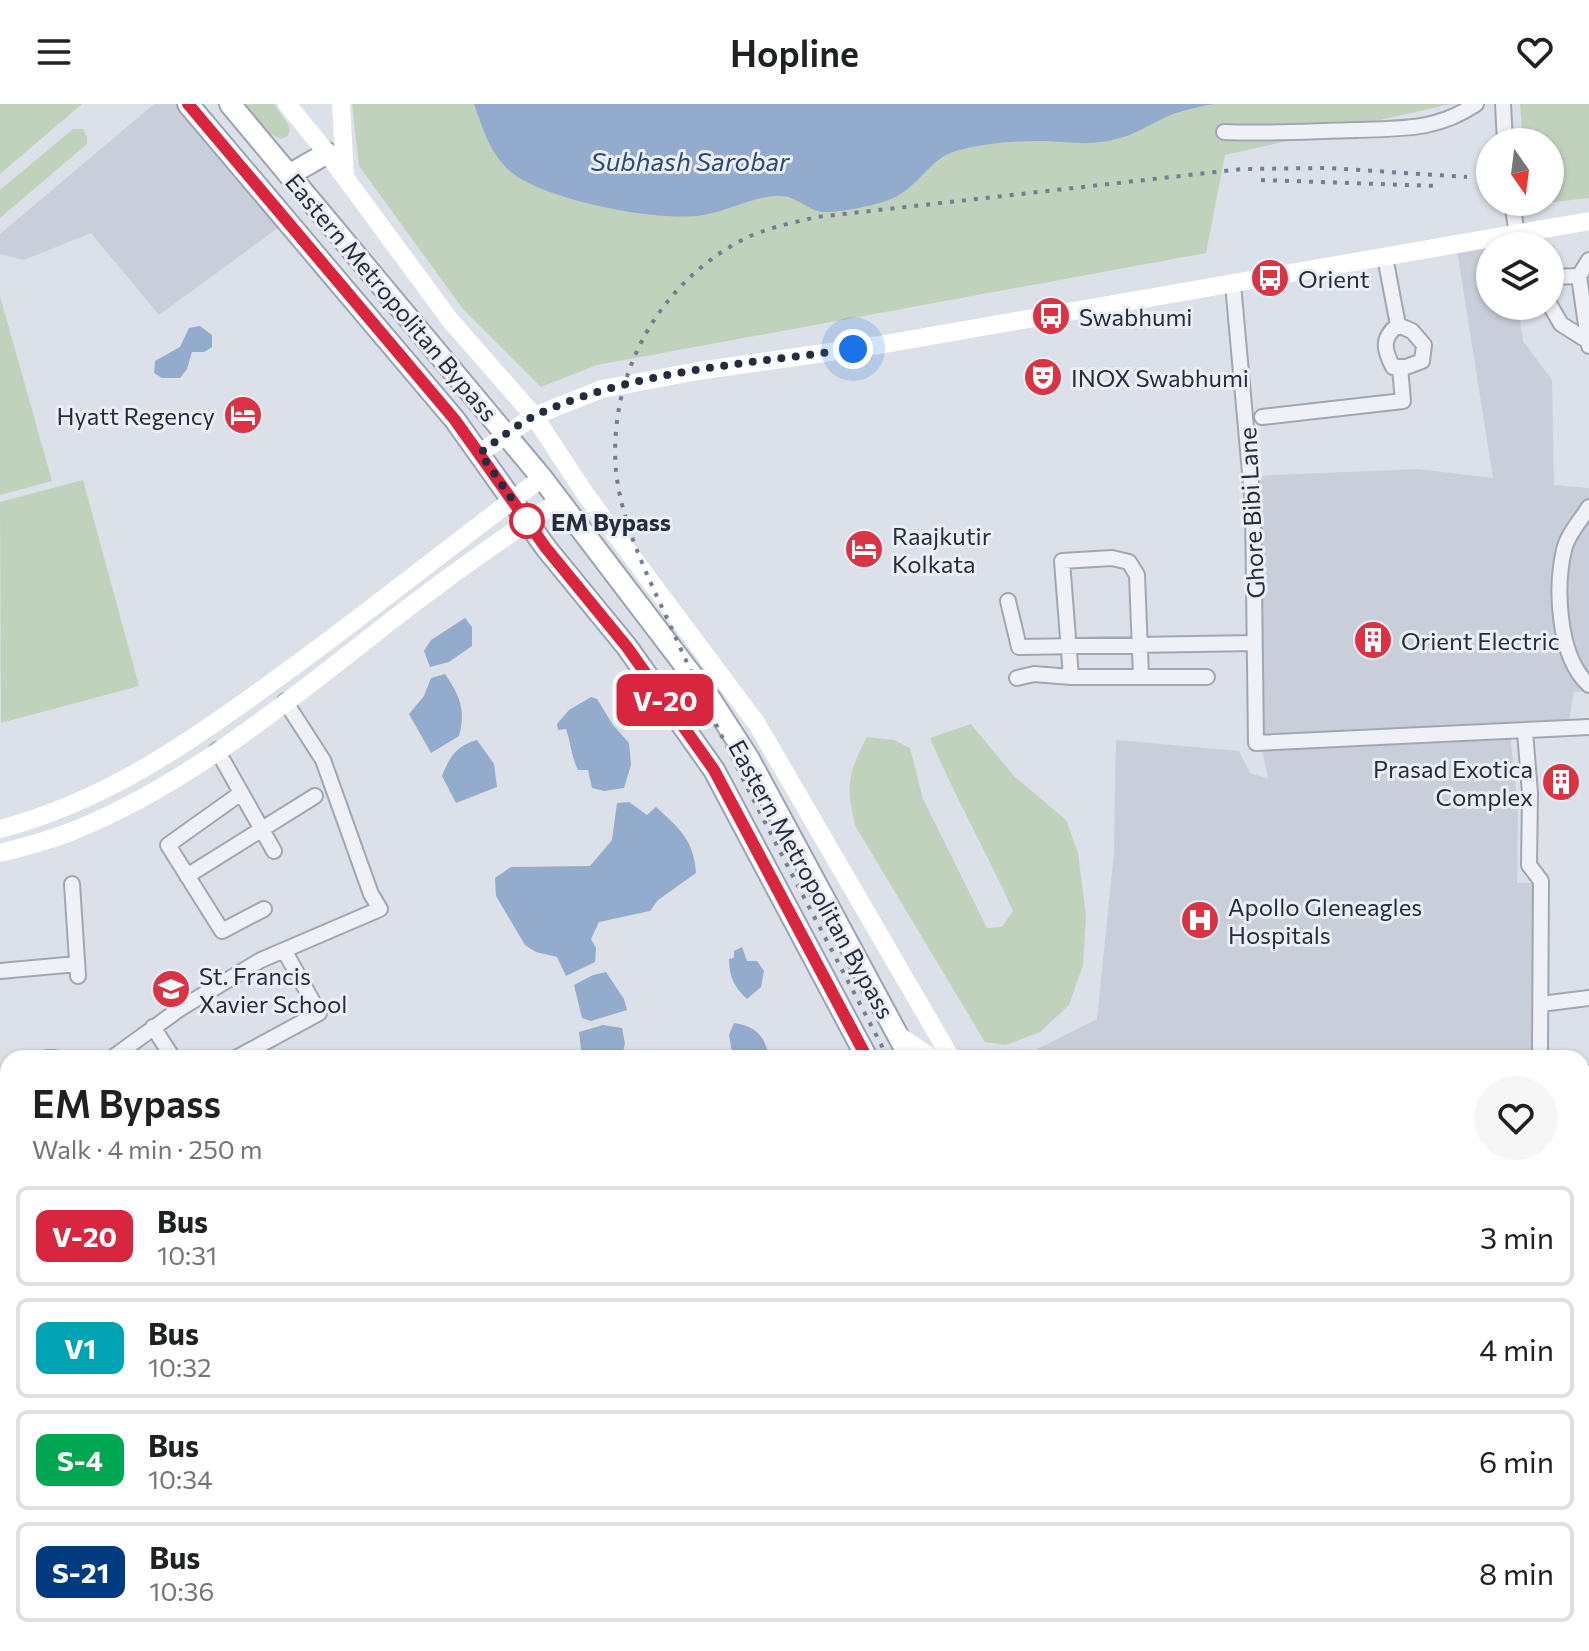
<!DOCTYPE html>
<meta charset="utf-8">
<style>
body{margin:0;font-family:Commissioner,sans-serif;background:#f6f6f6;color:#202124;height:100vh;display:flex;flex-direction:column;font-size:30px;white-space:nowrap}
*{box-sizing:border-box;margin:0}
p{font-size:26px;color:#757577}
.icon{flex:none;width:44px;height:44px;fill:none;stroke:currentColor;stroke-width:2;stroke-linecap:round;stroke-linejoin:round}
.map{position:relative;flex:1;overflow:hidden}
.sheet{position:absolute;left:0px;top:946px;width:1590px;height:602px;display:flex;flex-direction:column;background:#fff;border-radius:24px 24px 0 0;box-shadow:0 2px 6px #0004}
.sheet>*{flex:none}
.badge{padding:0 16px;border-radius:12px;font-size:28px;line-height:52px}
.needle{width:52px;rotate:166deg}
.fabs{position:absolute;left:1476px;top:24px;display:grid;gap:16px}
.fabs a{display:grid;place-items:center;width:88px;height:88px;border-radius:50%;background:#fff;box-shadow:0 2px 6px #0004;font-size:40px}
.you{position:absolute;width:40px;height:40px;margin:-20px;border:6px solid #fff;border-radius:50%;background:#1a73e8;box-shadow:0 0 0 12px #1a73e833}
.map>.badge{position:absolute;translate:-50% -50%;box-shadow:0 0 0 4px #fff}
.round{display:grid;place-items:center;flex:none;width:84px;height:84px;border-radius:42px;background:#f6f6f6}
.summary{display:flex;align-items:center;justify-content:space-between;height:136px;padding:0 32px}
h1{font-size:38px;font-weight:600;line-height:60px}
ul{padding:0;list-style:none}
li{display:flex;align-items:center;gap:24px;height:100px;margin:0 16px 12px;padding:0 16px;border:4px solid #e0e0e0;border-radius:12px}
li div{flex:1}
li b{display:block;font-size:30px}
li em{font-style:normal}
li .badge{min-width:88px;font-weight:700;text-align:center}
header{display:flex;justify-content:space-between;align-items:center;height:104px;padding:0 32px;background:#fff;font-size:36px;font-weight:600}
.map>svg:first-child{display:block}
</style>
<header><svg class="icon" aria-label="menu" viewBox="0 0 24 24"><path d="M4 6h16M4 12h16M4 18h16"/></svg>Hopline<svg class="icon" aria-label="heart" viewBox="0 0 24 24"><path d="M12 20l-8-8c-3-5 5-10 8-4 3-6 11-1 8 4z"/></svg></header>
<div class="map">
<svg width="1589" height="1547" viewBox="0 0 1589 1547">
<rect width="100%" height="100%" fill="#dce0e8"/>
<!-- built -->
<path fill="#c9cfda" d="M 154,0 L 181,0 L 282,121 L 159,211 L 91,129 L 24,156 L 0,150 L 0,130 Z
M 1508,137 L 1509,142 L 1490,142 L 1490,202 L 1518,202 L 1523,237 L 1552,276 L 1554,381 L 1589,384 L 1589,587 L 1574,588 L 1569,617 L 1509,620 L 1518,704 L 1517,779 L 1534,779 L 1533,954 L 1019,954 L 1097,915 L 1114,748 L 1116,636 L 1239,647 L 1250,669 L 1268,675 L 1260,635 L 1255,372 L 1418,365 L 1493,374 L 1457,146 Z
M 1582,1121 L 1589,1121 L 1589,1547 L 1273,1547 L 1270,1540 L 1582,1540 Z"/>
<!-- green -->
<path fill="#c0d2bc" d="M 0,0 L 82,0 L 0,70 Z
M 242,0 L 274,0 L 288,20 L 290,27 L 287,33 L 280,35 L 265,27 Z
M 352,0 L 1451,0 L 1225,51 L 1206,149 L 597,261 L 541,283 L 463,205 L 359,62 Z
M 1520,0 L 1589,0 L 1589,94 L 1528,101 L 1528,98 L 1550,98 L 1550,38 L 1523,38 Z
M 73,25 L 83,25 L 87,33 L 87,40 L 0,114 L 0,86 Z
M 0,192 L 52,377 L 0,391 Z
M 83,376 L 139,582 L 1,619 L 0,398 Z
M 971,620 L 1014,672 L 1066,716 L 1078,749 L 1086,812 L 1083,861 L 1069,901 L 1040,928 L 1006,941 L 985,938 L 856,723 C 845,684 848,669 867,633 L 894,636 L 910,644 L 923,695 L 987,824 L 1002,823 L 1013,807 C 987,749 955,693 930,634 Z"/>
<!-- water -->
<path fill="#93abcc" d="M 474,0 L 1214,0 C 1201,2 1186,6 1173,10 C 1153,18 1134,32 1112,36 C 1088,42 1064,37 1040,37 C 1012,37 983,39 956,47 C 927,55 918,88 883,98 C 870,102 837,109 823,108 C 805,106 796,89 773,92 C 749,95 727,107 703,111 C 661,119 544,96 511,68 C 490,50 483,25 474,0 Z
M 200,222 L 212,231 L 212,243 L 204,248 L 192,248 L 187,265 L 180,274 L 162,274 L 154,269 L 155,257 L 180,243 L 189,224 Z
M 465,514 L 472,523 L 472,542 L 449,558 L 430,563 L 424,547 L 431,536 Z
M 445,570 C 460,592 466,606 459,632 L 431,649 L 409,610 L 424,592 L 431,574 Z
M 591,593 L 597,595 L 613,621 L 629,639 L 631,661 L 624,684 L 604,687 L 592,684 L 588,666 L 578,666 C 571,652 571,639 566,625 L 558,626 L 557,620 L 569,606 Z
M 477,636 L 494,660 L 497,683 L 456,699 L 442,672 C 450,652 456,642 477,636 Z
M 629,698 L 647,711 L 656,703 C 679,724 694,736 696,769 L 658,796 L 650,807 L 599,818 L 591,835 L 596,844 L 595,858 L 566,872 L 557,853 L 536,848 L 525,841 L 496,792 L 495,774 L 511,763 L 590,762 L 612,736 L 617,699 Z
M 742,843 L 747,857 L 757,857 L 764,867 L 761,883 L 747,895 C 734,883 729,872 729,855 L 734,854 L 734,847 Z
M 606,868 L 624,895 L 627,906 L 591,917 L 582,914 L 574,881 L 593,871 Z
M 734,919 C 756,922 766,933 769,954 L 739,954 L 732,948 L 729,931 Z
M 603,921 L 622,924 L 625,940 L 621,954 L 582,954 L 579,928 Z"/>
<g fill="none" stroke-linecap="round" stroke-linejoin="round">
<!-- street casing -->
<g stroke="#a1a7b2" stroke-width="18">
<path id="street" d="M 1503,0 L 1505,38
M 1224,28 C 1268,30 1311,27 1356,26 C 1402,24 1436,27 1476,0
M 1512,98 L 1517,131
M 1385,153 L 1398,221 L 1412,227 L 1424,241 L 1422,257 L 1406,263 L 1393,263 C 1384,246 1381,234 1398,221
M 1589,156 L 1579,172 L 1589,242
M 1550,173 L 1579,172
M 1233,180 L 1253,402 L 1256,639 L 1589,623
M 1550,201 L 1561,220 L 1588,237
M 1262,313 L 1403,297 L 1400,264
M 1589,403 C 1581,416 1567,431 1564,446 C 1555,485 1558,553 1589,581
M 1008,497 L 1019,543 L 1254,539
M 1071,573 L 1062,457 L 1112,454 L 1129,458 L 1137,471 L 1141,573
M 1017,574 L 1034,570 L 1071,573 L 1207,573
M 1525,628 L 1530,689 L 1529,761 L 1541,777 L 1540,947 L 1544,954
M 217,646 L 274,747
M 241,689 L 168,741 L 222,827 L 264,805
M 187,772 L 315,692
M 72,780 L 78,872
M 0,867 L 77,860
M 1541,900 L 1589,894
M 153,923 L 173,954
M 47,954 L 55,954
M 112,954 L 181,904 L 261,856 L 380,805 L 371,790 L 323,656 L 285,597
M 236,954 L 319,909 L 284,846
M 1582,969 L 1589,969
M 0,1014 L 8,1004
M 0,1056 L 8,1062
M 0,1092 L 8,1082
M 0,1139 L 8,1142
M 0,1293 L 8,1294
M 0,1339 L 8,1341
M 1582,1364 L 1589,1363
M 1582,1431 L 1589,1430
M 1582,1450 L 1589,1454
M 651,1540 L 659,1547
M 802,1540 L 804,1547
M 967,1540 L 967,1547
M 1313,1540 L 1314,1544 L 1328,1540
M 1364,1540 L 1371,1547
M 1501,1540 L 1503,1543
M 608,1547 L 614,1540
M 637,1547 L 644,1540
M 1400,1547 L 1443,1540"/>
</g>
<!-- primary casing -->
<g stroke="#9aa3b4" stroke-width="24">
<path id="primary" d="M 188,0 L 455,316 L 546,444 L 627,543 L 714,666 L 867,954
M 230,0 L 542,374 L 711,596 L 749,655 L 910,954
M 289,71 L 327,49
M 1172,1540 L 1176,1547
M 1215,1540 L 1218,1547"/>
</g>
<!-- street -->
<use href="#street" stroke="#eff1f6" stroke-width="14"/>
<!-- secondary -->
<path stroke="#fff" stroke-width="18" d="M 287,0 L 327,49 L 450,216 L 534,312 L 586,391 L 757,620 L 951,954
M 341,0 L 345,73
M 480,349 L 534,312 L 602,285 L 698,267 L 879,241 L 1589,117
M 0,725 C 103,698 186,641 271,579 C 363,513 451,441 542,374
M 0,749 C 24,743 47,737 70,728 C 191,681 303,585 405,506 C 455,468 507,431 559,397
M 898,931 L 932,954
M 0,1392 L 8,1393
M 0,1412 L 8,1413
M 284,1540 L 295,1547
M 312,1540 L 322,1547
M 1263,1540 L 1266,1547"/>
<!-- primary -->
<use href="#primary" stroke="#fff" stroke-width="20"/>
<!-- rail -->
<path stroke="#747e92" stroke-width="4" stroke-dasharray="4 8" stroke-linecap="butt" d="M 1261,76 L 1437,82
M 888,954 C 816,814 739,676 675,532 C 652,480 622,425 616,367 C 608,272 657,181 742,136 C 765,124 792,119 817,113 L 1242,65 L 1328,64 L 1467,73
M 1186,1540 L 1190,1547"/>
</g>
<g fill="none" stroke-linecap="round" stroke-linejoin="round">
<!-- line casing -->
<g stroke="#fff" stroke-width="18">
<path id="line" d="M 188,0 L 455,316 L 546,444 L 627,543 L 714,666 L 867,954"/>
</g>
<!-- line -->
<use href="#line" stroke="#d7263d" stroke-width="12"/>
<!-- walk -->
<path stroke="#242d3f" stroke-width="8" stroke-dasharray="0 14.4" d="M 527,417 L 480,349 C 498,336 516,321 536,311 C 633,266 748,260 853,245"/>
</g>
<!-- icons -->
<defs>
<g id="bus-disc" transform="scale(2)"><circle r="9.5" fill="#da3344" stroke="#ebeff5"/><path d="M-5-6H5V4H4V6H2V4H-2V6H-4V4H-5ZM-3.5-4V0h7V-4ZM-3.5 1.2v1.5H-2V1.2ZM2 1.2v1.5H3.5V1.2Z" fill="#fff"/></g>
<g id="theatre-disc" transform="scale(2)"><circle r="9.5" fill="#da3344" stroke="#ebeff5"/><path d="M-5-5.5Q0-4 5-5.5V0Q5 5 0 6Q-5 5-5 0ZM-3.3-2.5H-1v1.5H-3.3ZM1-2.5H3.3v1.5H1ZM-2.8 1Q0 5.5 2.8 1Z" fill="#fff"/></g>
<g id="hotel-disc" transform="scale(2)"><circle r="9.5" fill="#da3344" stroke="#ebeff5"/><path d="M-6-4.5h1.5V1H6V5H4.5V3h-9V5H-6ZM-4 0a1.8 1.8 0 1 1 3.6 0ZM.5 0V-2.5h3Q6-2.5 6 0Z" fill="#fff"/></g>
<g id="building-disc" transform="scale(2)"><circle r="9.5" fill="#da3344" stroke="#ebeff5"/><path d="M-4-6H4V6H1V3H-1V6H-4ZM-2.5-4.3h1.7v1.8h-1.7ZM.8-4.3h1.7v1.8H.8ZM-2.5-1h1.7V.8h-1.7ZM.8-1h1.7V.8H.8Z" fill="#fff"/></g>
<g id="hospital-disc" transform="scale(2)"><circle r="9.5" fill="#da3344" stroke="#ebeff5"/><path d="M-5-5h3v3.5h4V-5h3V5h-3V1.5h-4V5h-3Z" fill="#fff"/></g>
<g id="school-disc" transform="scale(2)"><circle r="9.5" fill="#da3344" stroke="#ebeff5"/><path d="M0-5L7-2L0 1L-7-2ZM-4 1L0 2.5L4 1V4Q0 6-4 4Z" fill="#fff"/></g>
</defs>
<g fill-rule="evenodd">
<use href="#bus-disc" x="1270" y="174"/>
<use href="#bus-disc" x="1051" y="212"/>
<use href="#theatre-disc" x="1043" y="273"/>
<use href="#hotel-disc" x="243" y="311"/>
<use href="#hotel-disc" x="864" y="445"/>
<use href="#building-disc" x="1373" y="536"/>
<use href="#building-disc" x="1561" y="678"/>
<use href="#hospital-disc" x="1200" y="816"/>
<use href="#school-disc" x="171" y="885"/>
</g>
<!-- markers -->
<circle fill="#fff" stroke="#d7263d" stroke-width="4" cx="527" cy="417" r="16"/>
<g text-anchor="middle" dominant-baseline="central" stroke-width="6" stroke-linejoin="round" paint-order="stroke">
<!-- poi labels -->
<g font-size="24" fill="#242d3f" stroke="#ebeff5" text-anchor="start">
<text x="1298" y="174">Orient</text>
<text x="1079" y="212">Swabhumi</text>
<text x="1071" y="273">INOX Swabhumi</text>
<text x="215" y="311" text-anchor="end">Hyatt Regency</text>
<text x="892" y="431">Raajkutir<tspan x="892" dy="28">Kolkata</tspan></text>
<text x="1401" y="536">Orient Electric</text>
<text x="1533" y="664" text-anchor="end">Prasad Exotica<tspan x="1533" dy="28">Complex</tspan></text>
<text x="1228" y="802">Apollo Gleneagles<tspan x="1228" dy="28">Hospitals</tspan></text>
<text x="199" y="871">St. Francis<tspan x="199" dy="28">Xavier School</tspan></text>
</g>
<!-- street labels -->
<g font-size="24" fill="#242d3f" stroke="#ebeff5">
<text transform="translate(392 193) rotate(50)">Eastern Metropolitan Bypass</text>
<text transform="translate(1251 409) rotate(-93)">Ghore Bibi Lane</text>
<text transform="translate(812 775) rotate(61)">Eastern Metropolitan Bypass</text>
</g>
<!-- stop labels -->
<g font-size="24" font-weight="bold" fill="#242d3f" stroke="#ebeff5" text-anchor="start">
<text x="551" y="417">EM Bypass</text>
</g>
<!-- water labels -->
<g font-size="26" font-style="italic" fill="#2b4976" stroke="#ebeff5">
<text x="690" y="56">Subhash Sarobar</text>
</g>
</g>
</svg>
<div class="fabs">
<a><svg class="needle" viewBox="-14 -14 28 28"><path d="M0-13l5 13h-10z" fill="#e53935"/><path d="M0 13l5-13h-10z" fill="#757577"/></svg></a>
<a><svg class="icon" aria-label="layers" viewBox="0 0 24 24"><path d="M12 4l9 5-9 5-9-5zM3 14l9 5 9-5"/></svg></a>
</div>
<div class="you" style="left:853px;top:245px"></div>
<b class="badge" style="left:665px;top:596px;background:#d7263d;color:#fff">V-20</b>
<section class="sheet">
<div class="summary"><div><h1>EM Bypass</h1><p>Walk · 4 min · 250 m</p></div><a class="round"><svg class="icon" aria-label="heart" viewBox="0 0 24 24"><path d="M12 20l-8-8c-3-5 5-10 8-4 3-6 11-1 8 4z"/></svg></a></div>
<ul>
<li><span class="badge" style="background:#d7263d;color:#fff">V-20</span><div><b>Bus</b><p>10:31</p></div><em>3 min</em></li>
<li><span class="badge" style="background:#00a3b4;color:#fff">V1</span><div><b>Bus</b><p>10:32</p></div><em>4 min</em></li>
<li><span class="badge" style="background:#00a651;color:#fff">S-4</span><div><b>Bus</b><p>10:34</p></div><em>6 min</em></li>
<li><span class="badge" style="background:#003b80;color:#fff">S-21</span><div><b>Bus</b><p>10:36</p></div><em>8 min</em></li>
</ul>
</section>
</div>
